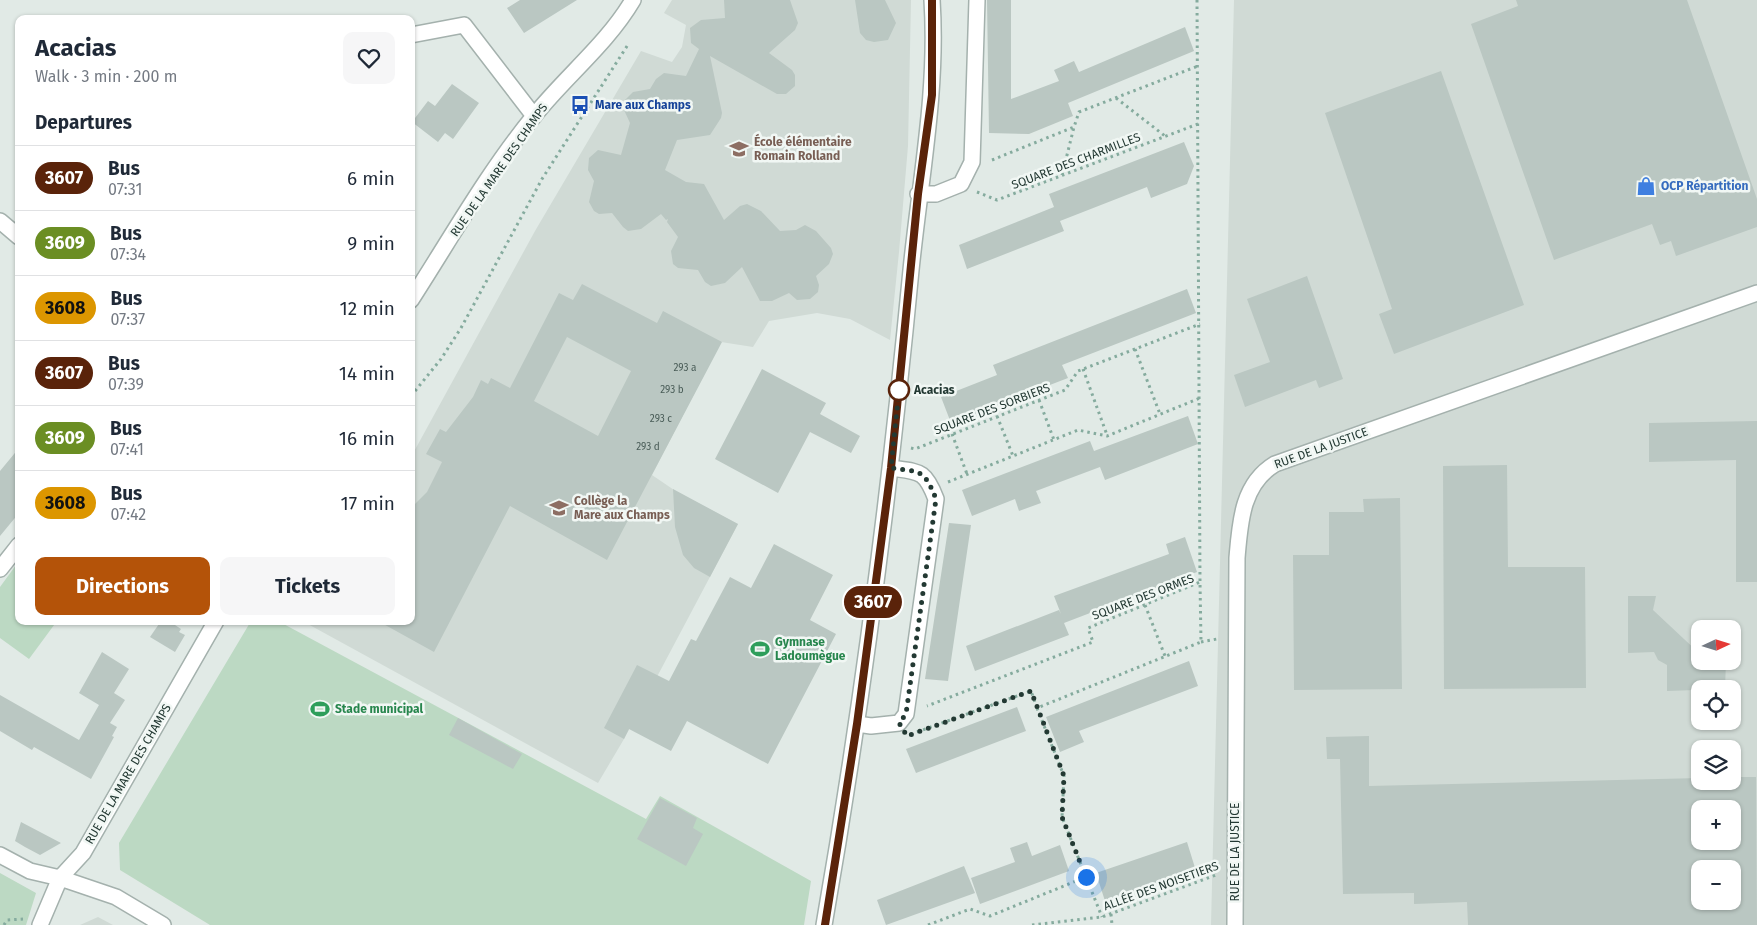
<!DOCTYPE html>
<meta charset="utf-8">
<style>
body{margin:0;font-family:"Fira Sans",sans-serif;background:#f6f6f7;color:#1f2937;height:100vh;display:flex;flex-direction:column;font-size:19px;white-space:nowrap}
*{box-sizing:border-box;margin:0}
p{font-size:16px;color:#747a83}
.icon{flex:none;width:28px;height:28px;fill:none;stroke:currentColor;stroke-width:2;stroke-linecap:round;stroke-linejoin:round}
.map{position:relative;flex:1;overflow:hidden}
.panel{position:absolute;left:15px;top:15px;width:400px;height:610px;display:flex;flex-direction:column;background:#fff;border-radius:10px;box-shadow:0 1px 4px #0004}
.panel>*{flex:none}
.badge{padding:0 10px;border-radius:16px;font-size:18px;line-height:32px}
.needle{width:32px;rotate:86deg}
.tools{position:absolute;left:1691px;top:620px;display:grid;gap:10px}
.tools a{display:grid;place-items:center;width:50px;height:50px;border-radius:10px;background:#fff;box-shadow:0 1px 4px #0004;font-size:25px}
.you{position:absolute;width:25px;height:25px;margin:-12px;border:4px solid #fff;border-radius:50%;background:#1a73e8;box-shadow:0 0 0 8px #1a73e833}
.map>.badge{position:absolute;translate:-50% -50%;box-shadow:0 0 0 2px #fff}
h2{padding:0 20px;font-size:19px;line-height:45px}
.round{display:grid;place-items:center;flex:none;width:52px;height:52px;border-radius:10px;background:#f6f6f7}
.overview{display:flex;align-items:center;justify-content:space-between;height:85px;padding:0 20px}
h1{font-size:24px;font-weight:700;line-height:38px}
.button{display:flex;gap:10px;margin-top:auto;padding:10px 20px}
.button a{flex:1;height:58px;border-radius:10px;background:#b45309;color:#fff;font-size:20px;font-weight:700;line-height:58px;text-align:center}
.button a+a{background:#f6f6f7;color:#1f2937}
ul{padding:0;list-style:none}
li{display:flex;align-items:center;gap:15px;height:65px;padding:0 20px;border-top:1px solid #e0e1e3}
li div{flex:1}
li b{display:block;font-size:19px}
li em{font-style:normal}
li .badge{min-width:55px;font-weight:700;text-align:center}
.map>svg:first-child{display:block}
</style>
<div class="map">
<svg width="1757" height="925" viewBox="0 0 1757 925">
<rect width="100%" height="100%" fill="#e1eae6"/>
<!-- built -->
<path fill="#d0dad5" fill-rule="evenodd" d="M 672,0 L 911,0 L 908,146 L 899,252 L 890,340 L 850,319 L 817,313 L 769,321 L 753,347 L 721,342 L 652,475 L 677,492 L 738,524 L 624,739 L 598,783 L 306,623 L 411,621 L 411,457 L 535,231 L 641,51 L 672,62 L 682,47 L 686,25 L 664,13 Z
M 1234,0 L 1757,0 L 1757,925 L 1211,925 ZM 1700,629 L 1732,629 L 1732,661 L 1700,661 ZM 1700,689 L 1732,689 L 1732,721 L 1700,721 ZM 1700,749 L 1732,749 L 1732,781 L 1700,781 ZM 1700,809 L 1732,809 L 1732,841 L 1700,841 ZM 1700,869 L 1732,869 L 1732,901 L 1700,901 Z
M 98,917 L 113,925 L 80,925 Z"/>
<!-- green -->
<path fill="#bcd9c3" d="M 19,561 L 19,621 L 57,621 L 29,659 L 0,638 L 0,587 Z
M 251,621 L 278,621 L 646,819 L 660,796 L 811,881 L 804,925 L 210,925 L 120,870 L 119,843 Z
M 0,873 L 36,893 L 26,925 L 0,925 Z"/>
<!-- building -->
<path fill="#bac7c2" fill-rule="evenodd" d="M 520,0 L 577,0 L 524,33 L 507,8 Z
M 724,0 L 790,0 L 798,23 L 795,30 L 769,53 L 792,70 L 795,75 L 795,86 L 786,94 L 777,94 L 710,56 L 722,113 L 721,118 L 710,135 L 677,140 L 665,170 L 686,182 L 704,184 L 724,220 L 740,206 L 747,204 L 761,211 L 780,231 L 796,230 L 805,225 L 816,231 L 831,248 L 833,254 L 829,264 L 816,276 L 819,285 L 818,292 L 810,299 L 797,300 L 789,293 L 772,301 L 760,301 L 742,267 L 725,283 L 711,286 L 705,282 L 698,270 L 678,268 L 673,264 L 671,251 L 678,237 L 667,222 L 668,219 L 666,220 L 661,214 L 641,229 L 628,231 L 623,227 L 612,213 L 599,214 L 594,211 L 589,202 L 594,181 L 588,170 L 589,158 L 598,150 L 621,155 L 630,123 L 624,110 L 625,100 L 633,92 L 650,89 L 656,79 L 664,73 L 686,76 L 699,49 L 691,43 L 690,28 L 701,20 L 725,18 Z
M 855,0 L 885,0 L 896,23 L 888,40 L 874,42 L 866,40 L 860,33 Z
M 987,0 L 1011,0 L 1011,99 L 1059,81 L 1054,70 L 1074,61 L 1079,72 L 1185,27 L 1194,51 L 1068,103 L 1073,116 L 1029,134 L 989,133 Z
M 1516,0 L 1687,0 L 1757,199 L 1757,227 L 1676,256 L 1671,241 L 1660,245 L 1652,224 L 1554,260 L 1471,24 L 1518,6 Z
M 1441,71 L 1524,305 L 1394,354 L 1379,314 L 1392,309 L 1325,113 Z
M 452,84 L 479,103 L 453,139 L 445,133 L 438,142 L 412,122 L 428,101 L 435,106 Z
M 1184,142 L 1194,166 L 1187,184 L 1151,198 L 1147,187 L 1060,221 L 1064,231 L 967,269 L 959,245 L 1054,207 L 1049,194 Z
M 1307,276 L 1343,379 L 1319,388 L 1316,380 L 1245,407 L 1234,375 L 1270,362 L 1247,299 Z
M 582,284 L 657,323 L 663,311 L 722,342 L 607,560 L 510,506 L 434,652 L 378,621 L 411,621 L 411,508 L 427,492 L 442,462 L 426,454 L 440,429 L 446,432 L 473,397 L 481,380 L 488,384 L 491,378 L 510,388 L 559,293 L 573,300 ZM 567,337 L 631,371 L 598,436 L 534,401 Z
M 1187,289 L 1196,313 L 1062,365 L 1068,378 L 951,423 L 941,397 L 997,375 L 993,365 Z
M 762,369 L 826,403 L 820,414 L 860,436 L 851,453 L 810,432 L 778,493 L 715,459 Z
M 1188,416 L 1198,444 L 1105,480 L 1100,467 L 1036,491 L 1041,503 L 1019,511 L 1015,499 L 972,516 L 962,490 L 1090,441 L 1094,451 Z
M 1757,421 L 1757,582 L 1736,582 L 1736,460 L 1649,462 L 1649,423 Z
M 19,448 L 19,513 L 0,536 L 0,471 Z
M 1507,465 L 1508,567 L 1585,567 L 1586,688 L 1444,689 L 1443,466 Z
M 673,489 L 738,524 L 710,577 L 694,568 L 683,555 L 675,527 Z
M 1400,498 L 1402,689 L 1294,690 L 1293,555 L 1329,555 L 1329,512 L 1364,512 L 1363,499 Z
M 949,523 L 971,525 L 948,681 L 925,679 Z
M 1185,537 L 1197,572 L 1064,623 L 1069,635 L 975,671 L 966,646 L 1059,610 L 1061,614 L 1054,596 L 1169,554 L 1166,544 Z
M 774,544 L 833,575 L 810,620 L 836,634 L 768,764 L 687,721 L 671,751 L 629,729 L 624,739 L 604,728 L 637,665 L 669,681 L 691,639 L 696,641 L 730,577 L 751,588 Z
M 1628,596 L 1656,596 L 1653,610 L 1700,654 L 1700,661 L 1726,661 L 1725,689 L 1667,691 L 1667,665 L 1658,660 L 1654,652 L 1628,653 Z
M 161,621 L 169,621 L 181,629 L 179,632 L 185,635 L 175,652 L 150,637 Z
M 102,652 L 129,669 L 114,693 L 125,700 L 110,723 L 117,727 L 112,736 L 114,737 L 91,779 L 34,747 L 32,750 L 0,731 L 0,695 L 79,740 L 99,705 L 79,693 Z
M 1189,661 L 1198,686 L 1079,731 L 1084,742 L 1060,752 L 1046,717 Z
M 1017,707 L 1026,731 L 916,773 L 906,749 Z
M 458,718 L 522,754 L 513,769 L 449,735 Z
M 1369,736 L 1369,786 L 1700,778 L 1700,781 L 1732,781 L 1732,777 L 1756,777 L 1757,925 L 1468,925 L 1467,902 L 1414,904 L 1414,893 L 1343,894 L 1340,759 L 1327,759 L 1326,737 ZM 1700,809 L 1732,809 L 1732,841 L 1700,841 ZM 1700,869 L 1732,869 L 1732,901 L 1700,901 Z
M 660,798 L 697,818 L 693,828 L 703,834 L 686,866 L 637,839 Z
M 21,822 L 61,843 L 40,855 L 25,847 L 15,841 Z
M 1027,842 L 1032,856 L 1060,845 L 1069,871 L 980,904 L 971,878 L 1015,862 L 1010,848 Z
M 1187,842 L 1196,871 L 1105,901 L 1096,873 Z
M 964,866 L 975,893 L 886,925 L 877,900 Z"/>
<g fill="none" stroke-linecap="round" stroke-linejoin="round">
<!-- minor casing -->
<g stroke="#a4b1ad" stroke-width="18">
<path id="minor" d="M 411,35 L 464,25 L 534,116
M 918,194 L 936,194 L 961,184 L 972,162 L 977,0
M 0,221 L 19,237
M 411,300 C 451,238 488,172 534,116 C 566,76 607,44 633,0
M 0,569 L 19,545
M 857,724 L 871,726 L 899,723 L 906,714 L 936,499 C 925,470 920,472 891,468
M 0,855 L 30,871 L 60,878 L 116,897 L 163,925
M 40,925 L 60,878 L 83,853 L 216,621
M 824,925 C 862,708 890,490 911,270 C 920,180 938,91 932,0
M 1235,925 L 1237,558 C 1240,522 1242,484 1275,464 L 1757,293"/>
</g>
<!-- path -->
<path stroke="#85ab9e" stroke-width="3" stroke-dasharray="2.5 4" stroke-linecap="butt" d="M 1197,0 L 1200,582
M 1116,98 L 1165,136
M 992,160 L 1074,127 L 1079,112 L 1198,66
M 1062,175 L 1074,127
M 977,192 L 997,200 L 1198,124
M 1135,349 L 1160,414
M 1083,369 L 1107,435
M 411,396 L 441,359 L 461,328 L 542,179 L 629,43
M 1039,400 L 1054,440
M 997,416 L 1013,456
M 952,434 L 967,474
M 911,448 L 915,449 L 1065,390 L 1078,371 L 1200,324
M 948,482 L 1078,430 L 1107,436 L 1200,398
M 1145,605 L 1165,656
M 1201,642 L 1217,639
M 1037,708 L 1064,776 L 1062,817 L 1102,917
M 917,732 L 1031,691 L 1037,708 L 1201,642 L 1200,582 L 1088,628 L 1093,642 L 927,706
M 1111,914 L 1112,925
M 4,925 L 7,920 L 23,919
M 928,925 L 970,909 L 990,916 L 1086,877
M 1032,925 L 1102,917 L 1216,875"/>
<!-- minor -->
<use href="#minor" stroke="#fff" stroke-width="15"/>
</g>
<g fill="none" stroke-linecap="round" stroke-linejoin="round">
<!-- line casing -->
<g stroke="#fff" stroke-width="11">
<path id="line" d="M 825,925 L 857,724 L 891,468 L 918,194 L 932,95 L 932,0"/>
</g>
<!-- line -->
<use href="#line" stroke="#5a230a" stroke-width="8"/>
<!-- walk -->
<path stroke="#233933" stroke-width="5" stroke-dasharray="0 9" d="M 899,390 L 891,468 C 921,472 924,469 936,499 L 906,714 L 899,723 L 907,736 L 1031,691 L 1064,776 L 1062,817 L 1086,877"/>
</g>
<!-- icons -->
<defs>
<g id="bus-bare" transform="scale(1.5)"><path d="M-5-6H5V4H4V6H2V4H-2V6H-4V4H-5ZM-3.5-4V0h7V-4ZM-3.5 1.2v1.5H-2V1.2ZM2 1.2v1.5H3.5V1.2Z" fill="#1a4fb4" stroke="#f1f7f4" stroke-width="2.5" paint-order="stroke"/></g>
<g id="school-bare" transform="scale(1.5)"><path d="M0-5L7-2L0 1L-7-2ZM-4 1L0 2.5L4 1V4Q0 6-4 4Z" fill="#8d6e63" stroke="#f1f7f4" stroke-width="2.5" paint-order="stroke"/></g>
<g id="shop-bare" transform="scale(1.5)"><path d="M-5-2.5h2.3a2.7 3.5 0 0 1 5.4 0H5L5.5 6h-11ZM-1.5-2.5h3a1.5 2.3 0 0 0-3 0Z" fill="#3f7fe0" stroke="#f1f7f4" stroke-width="2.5" paint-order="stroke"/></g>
<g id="stadium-bare" transform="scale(1.5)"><path d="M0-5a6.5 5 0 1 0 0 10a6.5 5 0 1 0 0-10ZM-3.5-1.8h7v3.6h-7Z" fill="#2e9e5b" stroke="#f1f7f4" stroke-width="2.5" paint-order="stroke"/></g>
</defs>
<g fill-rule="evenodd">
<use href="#bus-bare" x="580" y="105"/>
<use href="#school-bare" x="739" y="149"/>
<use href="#shop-bare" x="1646" y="186"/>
<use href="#school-bare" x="559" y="508"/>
<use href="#stadium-bare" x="760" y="649"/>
<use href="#stadium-bare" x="320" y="709"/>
</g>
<!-- markers -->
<circle fill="#fff" stroke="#5a230a" stroke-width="2.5" cx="899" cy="390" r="10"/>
<g text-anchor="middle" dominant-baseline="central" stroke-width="5" stroke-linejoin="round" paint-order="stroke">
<!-- number labels -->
<g font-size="10" fill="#495c57">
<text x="685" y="368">293 a</text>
<text x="672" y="390">293 b</text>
<text x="661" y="419">293 c</text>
<text x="648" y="447">293 d</text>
</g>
<!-- transit labels -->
<g font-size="12" font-weight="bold" fill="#164399" stroke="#f1f7f4" text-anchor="start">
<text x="595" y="105">Mare aux Champs</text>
</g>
<!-- education labels -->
<g font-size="12" font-weight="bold" fill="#785e54" stroke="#f1f7f4" text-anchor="start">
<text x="754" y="142">École élémentaire<tspan x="754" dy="14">Romain Rolland</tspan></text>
<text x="574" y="501">Collège la<tspan x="574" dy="14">Mare aux Champs</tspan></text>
</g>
<!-- street labels -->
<g font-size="12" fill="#233933" stroke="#f1f7f4">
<text transform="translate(1076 161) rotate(-21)">SQUARE DES CHARMILLES</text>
<text transform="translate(499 170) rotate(-55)">RUE DE LA MARE DES CHAMPS</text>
<text transform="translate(992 409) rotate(-21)">SQUARE DES SORBIERS</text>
<text transform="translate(1321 448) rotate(-20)">RUE DE LA JUSTICE</text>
<text transform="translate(1143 597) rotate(-21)">SQUARE DES ORMES</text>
<text transform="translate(128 774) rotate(-60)">RUE DE LA MARE DES CHAMPS</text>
<text transform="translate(1235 852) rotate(-90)">RUE DE LA JUSTICE</text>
<text transform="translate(1161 886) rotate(-20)">ALLÉE DES NOISETIERS</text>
</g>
<!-- shop labels -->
<g font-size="12" font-weight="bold" fill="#366cbe" stroke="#f1f7f4" text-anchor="start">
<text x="1661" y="186">OCP Répartition</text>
</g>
<!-- stop labels -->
<g font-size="12" font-weight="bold" fill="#233933" stroke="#f1f7f4" text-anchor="start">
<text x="914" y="390">Acacias</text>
</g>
<!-- leisure labels -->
<g font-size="12" font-weight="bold" fill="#27864d" stroke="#f1f7f4" text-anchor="start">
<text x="775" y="642">Gymnase<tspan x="775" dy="14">Ladoumègue</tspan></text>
<text x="335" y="709">Stade municipal</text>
</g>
</g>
</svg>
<div class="tools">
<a><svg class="needle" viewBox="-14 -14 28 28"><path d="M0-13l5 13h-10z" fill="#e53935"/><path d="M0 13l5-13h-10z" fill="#747a83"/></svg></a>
<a><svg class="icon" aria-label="locate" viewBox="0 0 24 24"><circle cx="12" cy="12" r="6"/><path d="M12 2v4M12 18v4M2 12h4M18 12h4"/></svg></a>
<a><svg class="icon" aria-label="layers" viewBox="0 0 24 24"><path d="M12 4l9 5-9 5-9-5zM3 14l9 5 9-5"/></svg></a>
<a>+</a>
<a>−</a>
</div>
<div class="you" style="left:1086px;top:877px"></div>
<b class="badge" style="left:873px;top:602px;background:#5a230a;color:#fff">3607</b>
<section class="panel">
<div class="overview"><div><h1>Acacias</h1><p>Walk · 3 min · 200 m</p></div><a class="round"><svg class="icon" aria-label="heart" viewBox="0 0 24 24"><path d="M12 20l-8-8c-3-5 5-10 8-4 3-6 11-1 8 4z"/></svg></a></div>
<h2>Departures</h2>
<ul>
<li><span class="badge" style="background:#5a230a;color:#fff">3607</span><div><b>Bus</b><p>07:31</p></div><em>6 min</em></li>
<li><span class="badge" style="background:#6b8e23;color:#fff">3609</span><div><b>Bus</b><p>07:34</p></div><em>9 min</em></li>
<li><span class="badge" style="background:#dc9600;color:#111">3608</span><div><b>Bus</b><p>07:37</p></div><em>12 min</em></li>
<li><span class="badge" style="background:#5a230a;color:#fff">3607</span><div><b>Bus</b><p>07:39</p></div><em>14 min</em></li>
<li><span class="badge" style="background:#6b8e23;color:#fff">3609</span><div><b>Bus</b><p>07:41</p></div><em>16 min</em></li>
<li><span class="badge" style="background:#dc9600;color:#111">3608</span><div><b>Bus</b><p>07:42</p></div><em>17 min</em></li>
</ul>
<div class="button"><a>Directions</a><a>Tickets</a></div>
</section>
</div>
